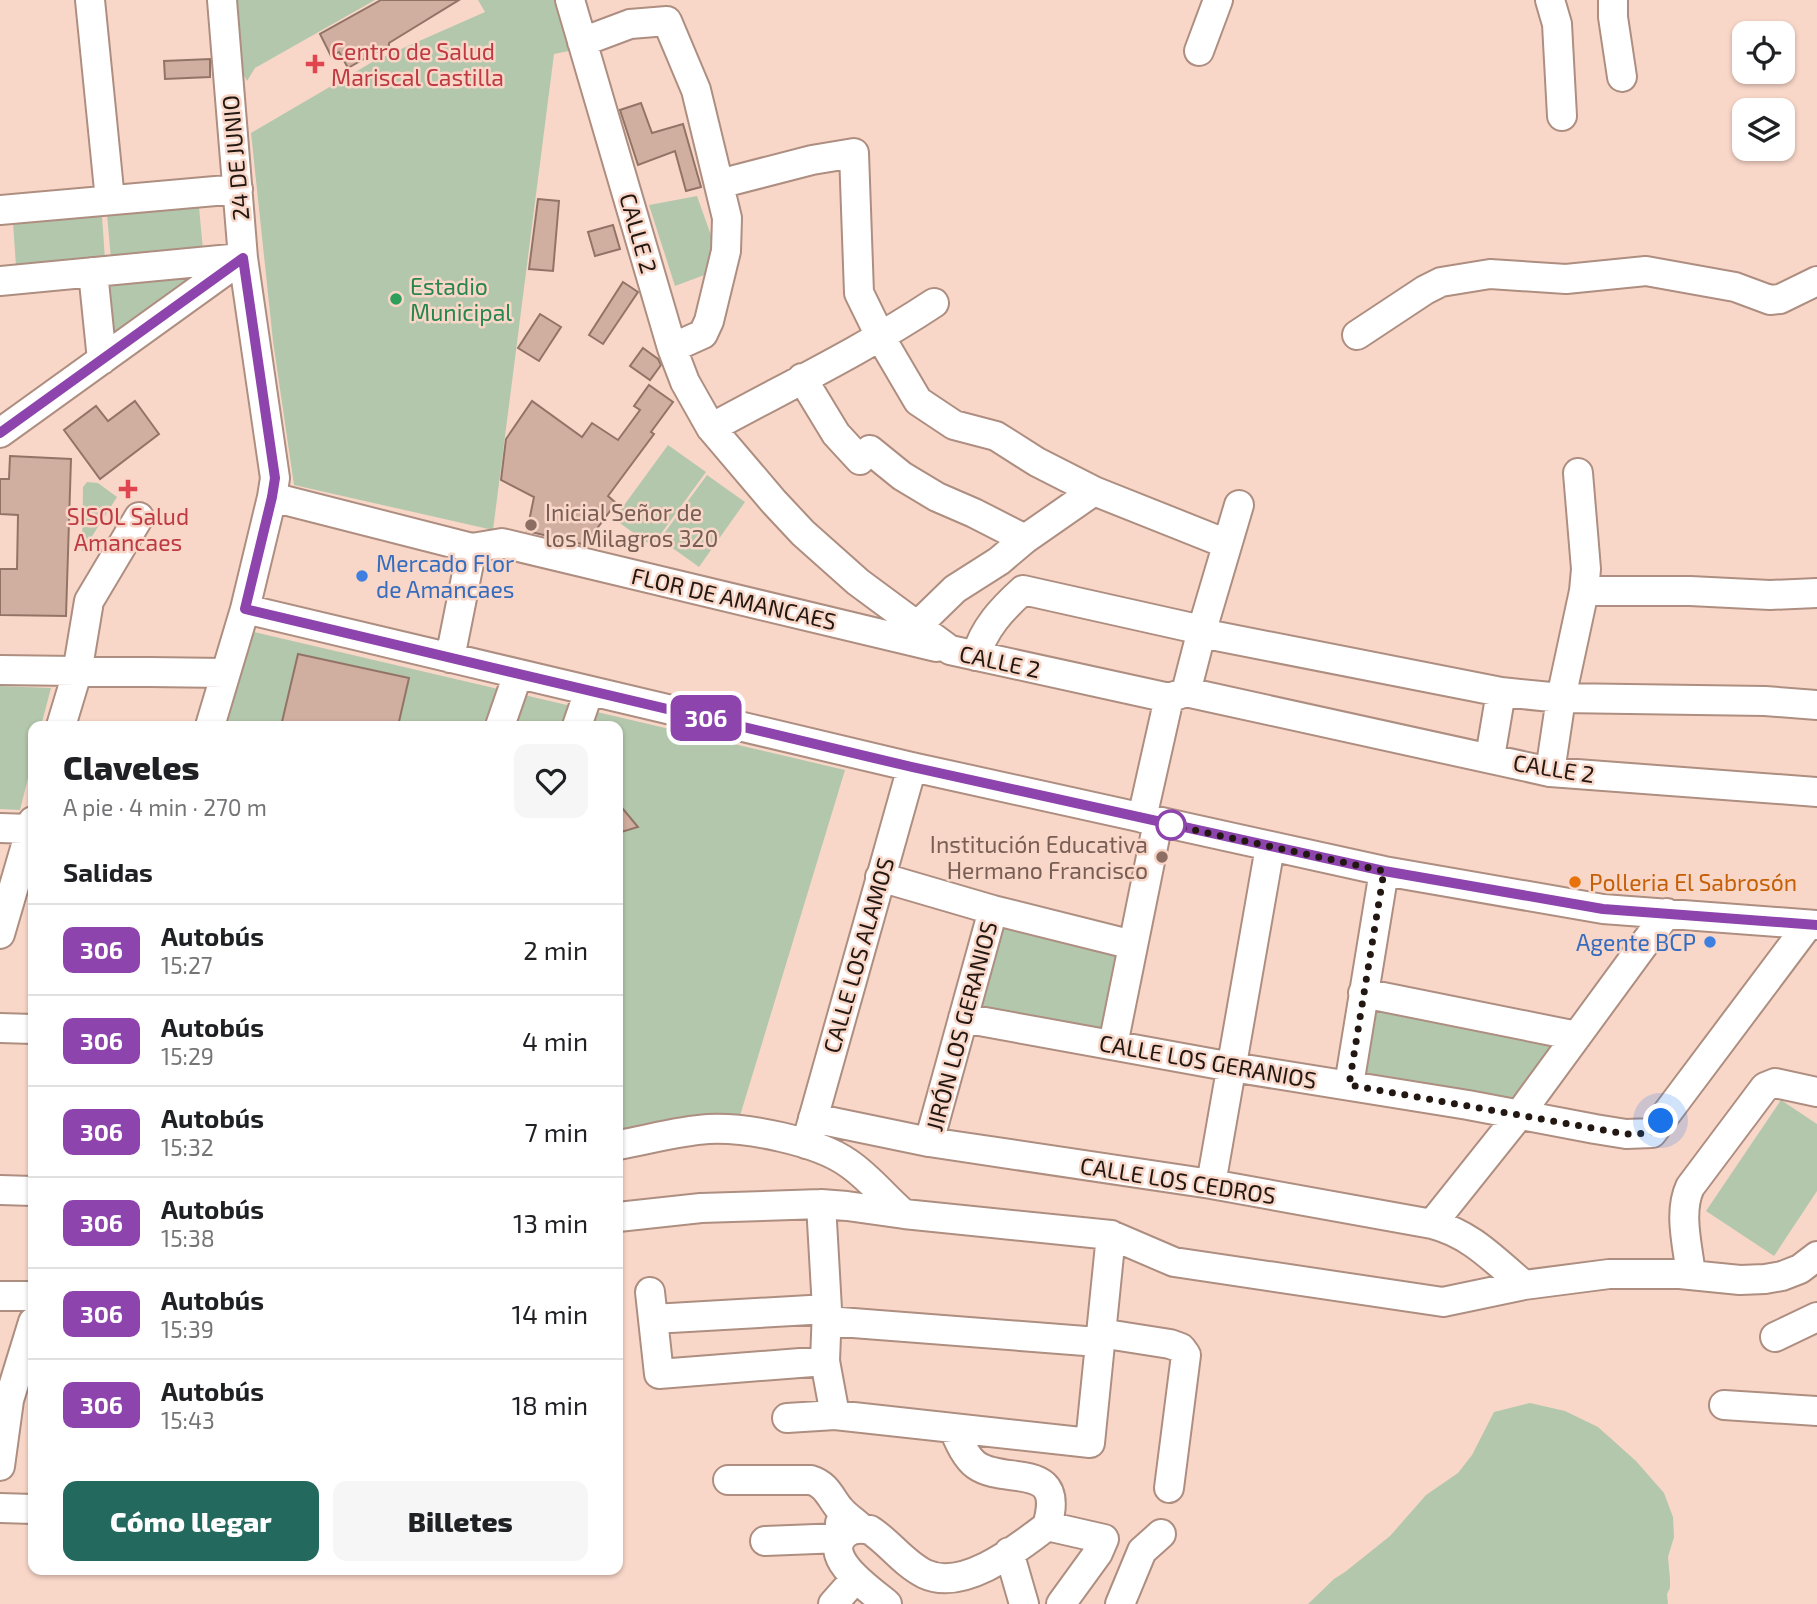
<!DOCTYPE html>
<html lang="es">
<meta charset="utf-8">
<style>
body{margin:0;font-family:"Exo 2",sans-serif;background:#f6f6f6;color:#202124;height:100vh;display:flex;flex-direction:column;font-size:26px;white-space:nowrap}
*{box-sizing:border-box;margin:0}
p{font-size:23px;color:#757577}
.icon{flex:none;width:38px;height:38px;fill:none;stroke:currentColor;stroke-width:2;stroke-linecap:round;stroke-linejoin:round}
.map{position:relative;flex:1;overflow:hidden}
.side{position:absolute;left:28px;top:721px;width:595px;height:854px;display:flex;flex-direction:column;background:#fff;border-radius:14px;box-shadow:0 2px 5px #0004}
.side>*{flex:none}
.badge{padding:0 14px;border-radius:10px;font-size:24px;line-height:46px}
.tools{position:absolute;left:1732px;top:21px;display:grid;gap:14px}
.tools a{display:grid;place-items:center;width:63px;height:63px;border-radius:14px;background:#fff;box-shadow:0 2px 5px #0004;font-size:35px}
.you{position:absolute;width:35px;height:35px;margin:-18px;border:5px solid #fff;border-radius:50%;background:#1a73e8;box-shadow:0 0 0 10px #1a73e833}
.map>.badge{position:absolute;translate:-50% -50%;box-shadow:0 0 0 4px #fff}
h2{padding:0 35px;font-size:26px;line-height:63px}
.round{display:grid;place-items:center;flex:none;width:74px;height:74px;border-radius:14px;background:#f6f6f6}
.overview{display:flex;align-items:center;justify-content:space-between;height:119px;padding:0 35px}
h1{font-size:33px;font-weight:800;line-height:52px}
.primary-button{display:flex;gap:14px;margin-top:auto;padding:14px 35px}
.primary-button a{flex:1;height:80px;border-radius:14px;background:#23695e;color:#fff;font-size:28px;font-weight:800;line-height:80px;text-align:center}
.primary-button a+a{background:#f6f6f6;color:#202124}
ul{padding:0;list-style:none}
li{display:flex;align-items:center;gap:21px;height:91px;padding:0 35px;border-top:2px solid #e0e0e0}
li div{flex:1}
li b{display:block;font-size:26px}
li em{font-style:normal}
li .badge{min-width:77px;font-weight:700;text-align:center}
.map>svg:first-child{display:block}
</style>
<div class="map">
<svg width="1817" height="1604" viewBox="0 0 1817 1604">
<rect width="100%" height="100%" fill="#f9d7c8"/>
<!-- green -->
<path fill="#b3c7ac" d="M 234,0 L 375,0 L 255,68 L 247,81 L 241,70 Z
M 478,0 L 562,0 L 574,50 L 554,54 L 493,530 L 294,485 L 273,341 L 251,133 L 374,61 L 485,12 Z
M 697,196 L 717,252 L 707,274 L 675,286 L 649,205 Z
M 199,207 L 203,250 L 111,259 L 107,215 Z
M 102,216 L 105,260 L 16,266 L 13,223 Z
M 194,274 L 195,281 L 114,337 L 108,283 Z
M 668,445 L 706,472 L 652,546 L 614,519 Z
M 707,475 L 745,502 L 699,567 L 660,539 Z
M 87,482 L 98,483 L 117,497 L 82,552 L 83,487 Z
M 250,631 L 845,770 L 739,1119 L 618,1136 L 618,726 L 223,726 Z
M 0,686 L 51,688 L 41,726 L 33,726 L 33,758 L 20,810 L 0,809 Z
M 1000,921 L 1123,954 L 1106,1035 L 976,1012 Z
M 1371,1002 L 1560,1042 L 1515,1106 L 1359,1080 Z
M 1781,1100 L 1817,1124 L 1817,1191 L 1774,1256 L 1706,1211 Z
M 1530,1403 L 1565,1411 L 1598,1427 L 1636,1461 L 1664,1493 L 1673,1517 L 1674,1537 L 1668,1557 L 1670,1579 L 1670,1588 L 1667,1594 L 1668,1604 L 1308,1604 L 1334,1579 L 1345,1572 L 1390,1536 L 1426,1495 L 1458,1473 L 1472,1455 L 1494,1412 Z"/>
<!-- building -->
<path fill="#d0aea0" stroke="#927466" stroke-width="2" d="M 381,0 L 459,0 L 389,43 L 389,45 L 348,68 L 339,52 L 331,56 L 320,34 Z
M 210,59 L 210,77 L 165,79 L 164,61 Z
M 641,103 L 652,133 L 683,124 L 701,187 L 686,191 L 675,151 L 638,165 L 620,110 Z
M 538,199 L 559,201 L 553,271 L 529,269 Z
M 613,225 L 620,249 L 595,256 L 588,232 Z
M 623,282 L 638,292 L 603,344 L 589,335 Z
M 540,314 L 561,327 L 539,361 L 518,348 Z
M 643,348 L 658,359 L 661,365 L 650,380 L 630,366 Z
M 649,385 L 673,402 L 651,432 L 654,434 L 608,496 L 616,503 L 593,534 L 590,546 L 527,531 L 534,497 L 501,480 L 506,439 L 532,401 L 582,437 L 592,423 L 618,440 L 640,410 L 634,406 Z
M 135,401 L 159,434 L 100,479 L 64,430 L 96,406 L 108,421 Z
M 10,456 L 71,459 L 66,616 L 0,615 L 0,569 L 17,569 L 18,515 L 0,514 L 0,479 L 9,479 Z
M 298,654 L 409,678 L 398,726 L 281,726 Z
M 618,803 L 638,827 L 618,833 Z"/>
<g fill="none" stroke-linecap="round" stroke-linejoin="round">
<!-- minor casing -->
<g stroke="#ad8e80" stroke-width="32">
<path id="minor" d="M 90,0 L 110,200
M 570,0 L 672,348 L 685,382 L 711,428 L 774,502 L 803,533 L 858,582 L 950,650 L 1169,698 L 1186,692 L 1550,772 L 1817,792
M 1550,0 L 1557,24 L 1562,116
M 1613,0 L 1613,17 L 1622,77
M 582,42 L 630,24 L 667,21 L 696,90 L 727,218 L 726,251 L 709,321 L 703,334 L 672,348
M 1199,51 L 1218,0
M 719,184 L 812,160 L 854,153 L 859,293 L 881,338 L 918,401 L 954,425 L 996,436 L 1037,462 L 1094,491 L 1025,539 L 999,561 L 955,589 L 917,626
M 0,210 L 238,189
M 93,272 L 102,360
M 0,281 L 241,258
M 1357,335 L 1425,290 L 1441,282 L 1490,274 L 1566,279 L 1646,271 L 1735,287 L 1770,300 L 1780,299 L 1817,281
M 802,378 L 836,434 L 860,460
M 711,428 C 786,387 863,350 934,303
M 0,433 L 243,258
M 870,450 L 902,476 L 937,497 L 974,513 L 1025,539
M 1094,491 L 1227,544
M 272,497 L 472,548 L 502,543 L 936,647
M 1584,591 L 1690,591 L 1770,595 L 1817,593
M 245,609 L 912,767 L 1384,871 L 1603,909 L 1817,925
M 1201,633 L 1501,692 L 1561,698 L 1765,701 L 1817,705
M 976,656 C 984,628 1002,609 1023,590 L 1202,630
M 450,658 L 472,548
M 0,670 L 225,673
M 1186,692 L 1202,630 L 1239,505
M 61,726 L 77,673 L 89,601 L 139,517
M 210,726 L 245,609 L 272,497 L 275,478 L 243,258 L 222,0
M 500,726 L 518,674
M 577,726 L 589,691
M 1490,757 L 1501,692
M 1550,772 L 1561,698 L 1584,591 L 1586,569 L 1578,473
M 1142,818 L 1169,698
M 0,828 L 31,829
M 880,877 L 993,910 L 1133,945
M 0,934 L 33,821
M 1363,993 L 1577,1036
M 963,1018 L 1232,1067 L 1468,1105 L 1595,1129 L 1626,1134 L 1652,1133 L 1808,925
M 0,1028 L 33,1029
M 1113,1045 L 1158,822
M 1349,1085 L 1384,871
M 813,1118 L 929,1142 L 1211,1184 L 1432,1224 C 1471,1234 1494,1260 1524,1285
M 929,1142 L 993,910
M 806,1144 L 912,767
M 618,1145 C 647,1140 678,1131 708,1129 C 747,1127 817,1141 848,1163 C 869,1177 885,1198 904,1214
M 1211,1184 L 1270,847
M 0,1190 L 33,1191
M 821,1204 L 827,1309 L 825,1361 L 835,1415
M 618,1217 L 701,1208 L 821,1204 L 847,1206 L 904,1214 L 1111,1235 L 1174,1262 L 1443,1302 L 1524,1285 L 1609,1274 L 1680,1274 L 1740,1280 L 1765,1279 L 1782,1276 L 1800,1269 L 1817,1256
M 1432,1224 L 1519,1115 L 1667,913
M 1691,1275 C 1688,1247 1678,1213 1690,1187 L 1765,1087 L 1775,1083 L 1817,1092
M 650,1292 L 659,1374 L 825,1361
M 0,1296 L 33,1296
M 653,1319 L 827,1309
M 827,1321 L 1098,1342
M 1100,1333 L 1170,1344 L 1181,1348 L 1186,1355 L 1169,1488
M 1775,1337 L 1817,1317
M 1724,1405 L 1817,1411
M 787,1418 L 835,1415 L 1090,1443 L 1111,1235
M 0,1466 L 9,1400 L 33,1322
M 728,1480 L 811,1480 C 827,1485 830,1497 839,1508 C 845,1516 854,1521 861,1528
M 0,1508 L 33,1509
M 1047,1526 L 1104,1539 L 1098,1553 L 1061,1604
M 765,1541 L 841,1538 L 840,1523
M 1009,1552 L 1024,1604
M 833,1604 L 856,1578
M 887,1604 C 872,1591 821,1558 844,1535 C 851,1528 861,1528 870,1530 C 889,1542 904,1564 925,1574 C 964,1592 1018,1548 1047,1526 C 1067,1459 1005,1486 976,1465 C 965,1457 958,1439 953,1428
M 1120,1604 L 1142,1551 L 1161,1534"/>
</g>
<!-- minor -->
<use href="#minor" stroke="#fff" stroke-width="28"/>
</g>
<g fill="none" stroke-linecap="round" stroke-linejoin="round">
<!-- line casing -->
<g stroke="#fff" stroke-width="16">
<path id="line" d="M 0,433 L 243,258 L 275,478 L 272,497 L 245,609 L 912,767 L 1384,871 L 1603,909 L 1817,925"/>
</g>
<!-- line -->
<use href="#line" stroke="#8e44ad" stroke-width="10"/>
<!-- walk -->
<path stroke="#231712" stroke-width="7" stroke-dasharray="0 12.6" d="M 1171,825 L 1384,871 L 1349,1085 L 1626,1134 L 1652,1133 L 1661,1121"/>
</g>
<!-- markers -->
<g fill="#e0444e" stroke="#f9d7c8" stroke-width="2.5">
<path d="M311.5 53.5h7v7h7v7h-7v7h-7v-7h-7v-7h7z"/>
<path d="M124.5 478.5h7v7h7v7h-7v7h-7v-7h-7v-7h7z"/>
</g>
<circle fill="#2e9e5b" stroke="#f9d7c8" stroke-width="2.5" cx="396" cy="299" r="7"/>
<g fill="#8d6e63" stroke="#f9d7c8" stroke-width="2.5">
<circle cx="531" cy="525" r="7"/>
<circle cx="1162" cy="857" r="7"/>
</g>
<g fill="#3f7fe0" stroke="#f9d7c8" stroke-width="2.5">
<circle cx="362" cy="576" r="7"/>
<circle cx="1710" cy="942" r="7"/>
</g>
<circle fill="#fff" stroke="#8e44ad" stroke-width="3.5" cx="1171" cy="825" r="14"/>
<circle fill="#e8710a" stroke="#f9d7c8" stroke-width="2.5" cx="1575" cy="882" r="7"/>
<g text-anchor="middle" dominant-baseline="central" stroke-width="5" stroke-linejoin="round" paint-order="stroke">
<!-- health labels -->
<g font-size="23" fill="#be3a42" stroke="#f9d7c8" text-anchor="start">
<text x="331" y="51">Centro de Salud<tspan x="331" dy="26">Mariscal Castilla</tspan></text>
<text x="128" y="516" text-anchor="middle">SISOL Salud<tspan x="128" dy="26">Amancaes</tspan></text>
</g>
<!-- street labels -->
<g font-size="23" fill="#231712" stroke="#f9d7c8">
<text transform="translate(235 158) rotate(-95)">24 DE JUNIO</text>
<text transform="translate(639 233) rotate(74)">CALLE 2</text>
<text transform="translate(734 598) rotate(13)">FLOR DE AMANCAES</text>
<text transform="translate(1000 661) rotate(12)">CALLE 2</text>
<text transform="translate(1554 768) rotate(9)">CALLE 2</text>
<text transform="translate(858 955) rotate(-74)">CALLE LOS ALAMOS</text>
<text transform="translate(961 1026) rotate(-75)">JIRÓN LOS GERANIOS</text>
<text transform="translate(1208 1061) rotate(10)">CALLE LOS GERANIOS</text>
<text transform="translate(1178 1180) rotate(9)">CALLE LOS CEDROS</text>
</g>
<!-- leisure labels -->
<g font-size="23" fill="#27864d" stroke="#f9d7c8" text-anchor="start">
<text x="410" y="286">Estadio<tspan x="410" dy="26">Municipal</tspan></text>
</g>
<!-- education labels -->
<g font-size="23" fill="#785e54" stroke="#f9d7c8" text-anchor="start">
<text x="545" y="512">Inicial Señor de<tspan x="545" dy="26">los Milagros 320</tspan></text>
<text x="1148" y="844" text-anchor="end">Institución Educativa<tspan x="1148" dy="26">Hermano Francisco</tspan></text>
</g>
<!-- shop labels -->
<g font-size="23" fill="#366cbe" stroke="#f9d7c8" text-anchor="start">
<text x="376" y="563">Mercado Flor<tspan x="376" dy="26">de Amancaes</tspan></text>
<text x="1696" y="942" text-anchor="end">Agente BCP</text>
</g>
<!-- food labels -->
<g font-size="23" fill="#c56008" stroke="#f9d7c8" text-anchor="start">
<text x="1589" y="882">Polleria El Sabrosón</text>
</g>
</g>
</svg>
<div class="tools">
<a><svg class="icon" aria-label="locate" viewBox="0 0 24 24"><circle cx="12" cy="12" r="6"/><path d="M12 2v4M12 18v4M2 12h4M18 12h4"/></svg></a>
<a><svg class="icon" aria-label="layers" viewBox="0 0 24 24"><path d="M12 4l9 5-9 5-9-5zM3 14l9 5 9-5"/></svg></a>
</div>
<div class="you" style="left:1661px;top:1121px"></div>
<b class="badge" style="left:706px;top:718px;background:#8e44ad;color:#fff">306</b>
<section class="side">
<div class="overview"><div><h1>Claveles</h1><p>A pie · 4 min · 270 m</p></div><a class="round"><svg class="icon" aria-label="heart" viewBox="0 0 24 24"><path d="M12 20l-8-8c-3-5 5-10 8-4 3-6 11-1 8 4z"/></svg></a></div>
<h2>Salidas</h2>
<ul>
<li><span class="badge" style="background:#8e44ad;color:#fff">306</span><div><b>Autobús</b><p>15:27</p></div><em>2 min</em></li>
<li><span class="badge" style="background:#8e44ad;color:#fff">306</span><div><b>Autobús</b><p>15:29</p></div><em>4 min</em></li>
<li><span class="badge" style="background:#8e44ad;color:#fff">306</span><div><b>Autobús</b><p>15:32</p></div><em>7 min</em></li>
<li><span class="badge" style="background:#8e44ad;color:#fff">306</span><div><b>Autobús</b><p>15:38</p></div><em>13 min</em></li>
<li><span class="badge" style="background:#8e44ad;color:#fff">306</span><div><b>Autobús</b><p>15:39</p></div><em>14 min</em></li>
<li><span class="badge" style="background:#8e44ad;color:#fff">306</span><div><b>Autobús</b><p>15:43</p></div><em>18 min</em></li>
</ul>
<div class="primary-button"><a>Cómo llegar</a><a>Billetes</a></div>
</section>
</div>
